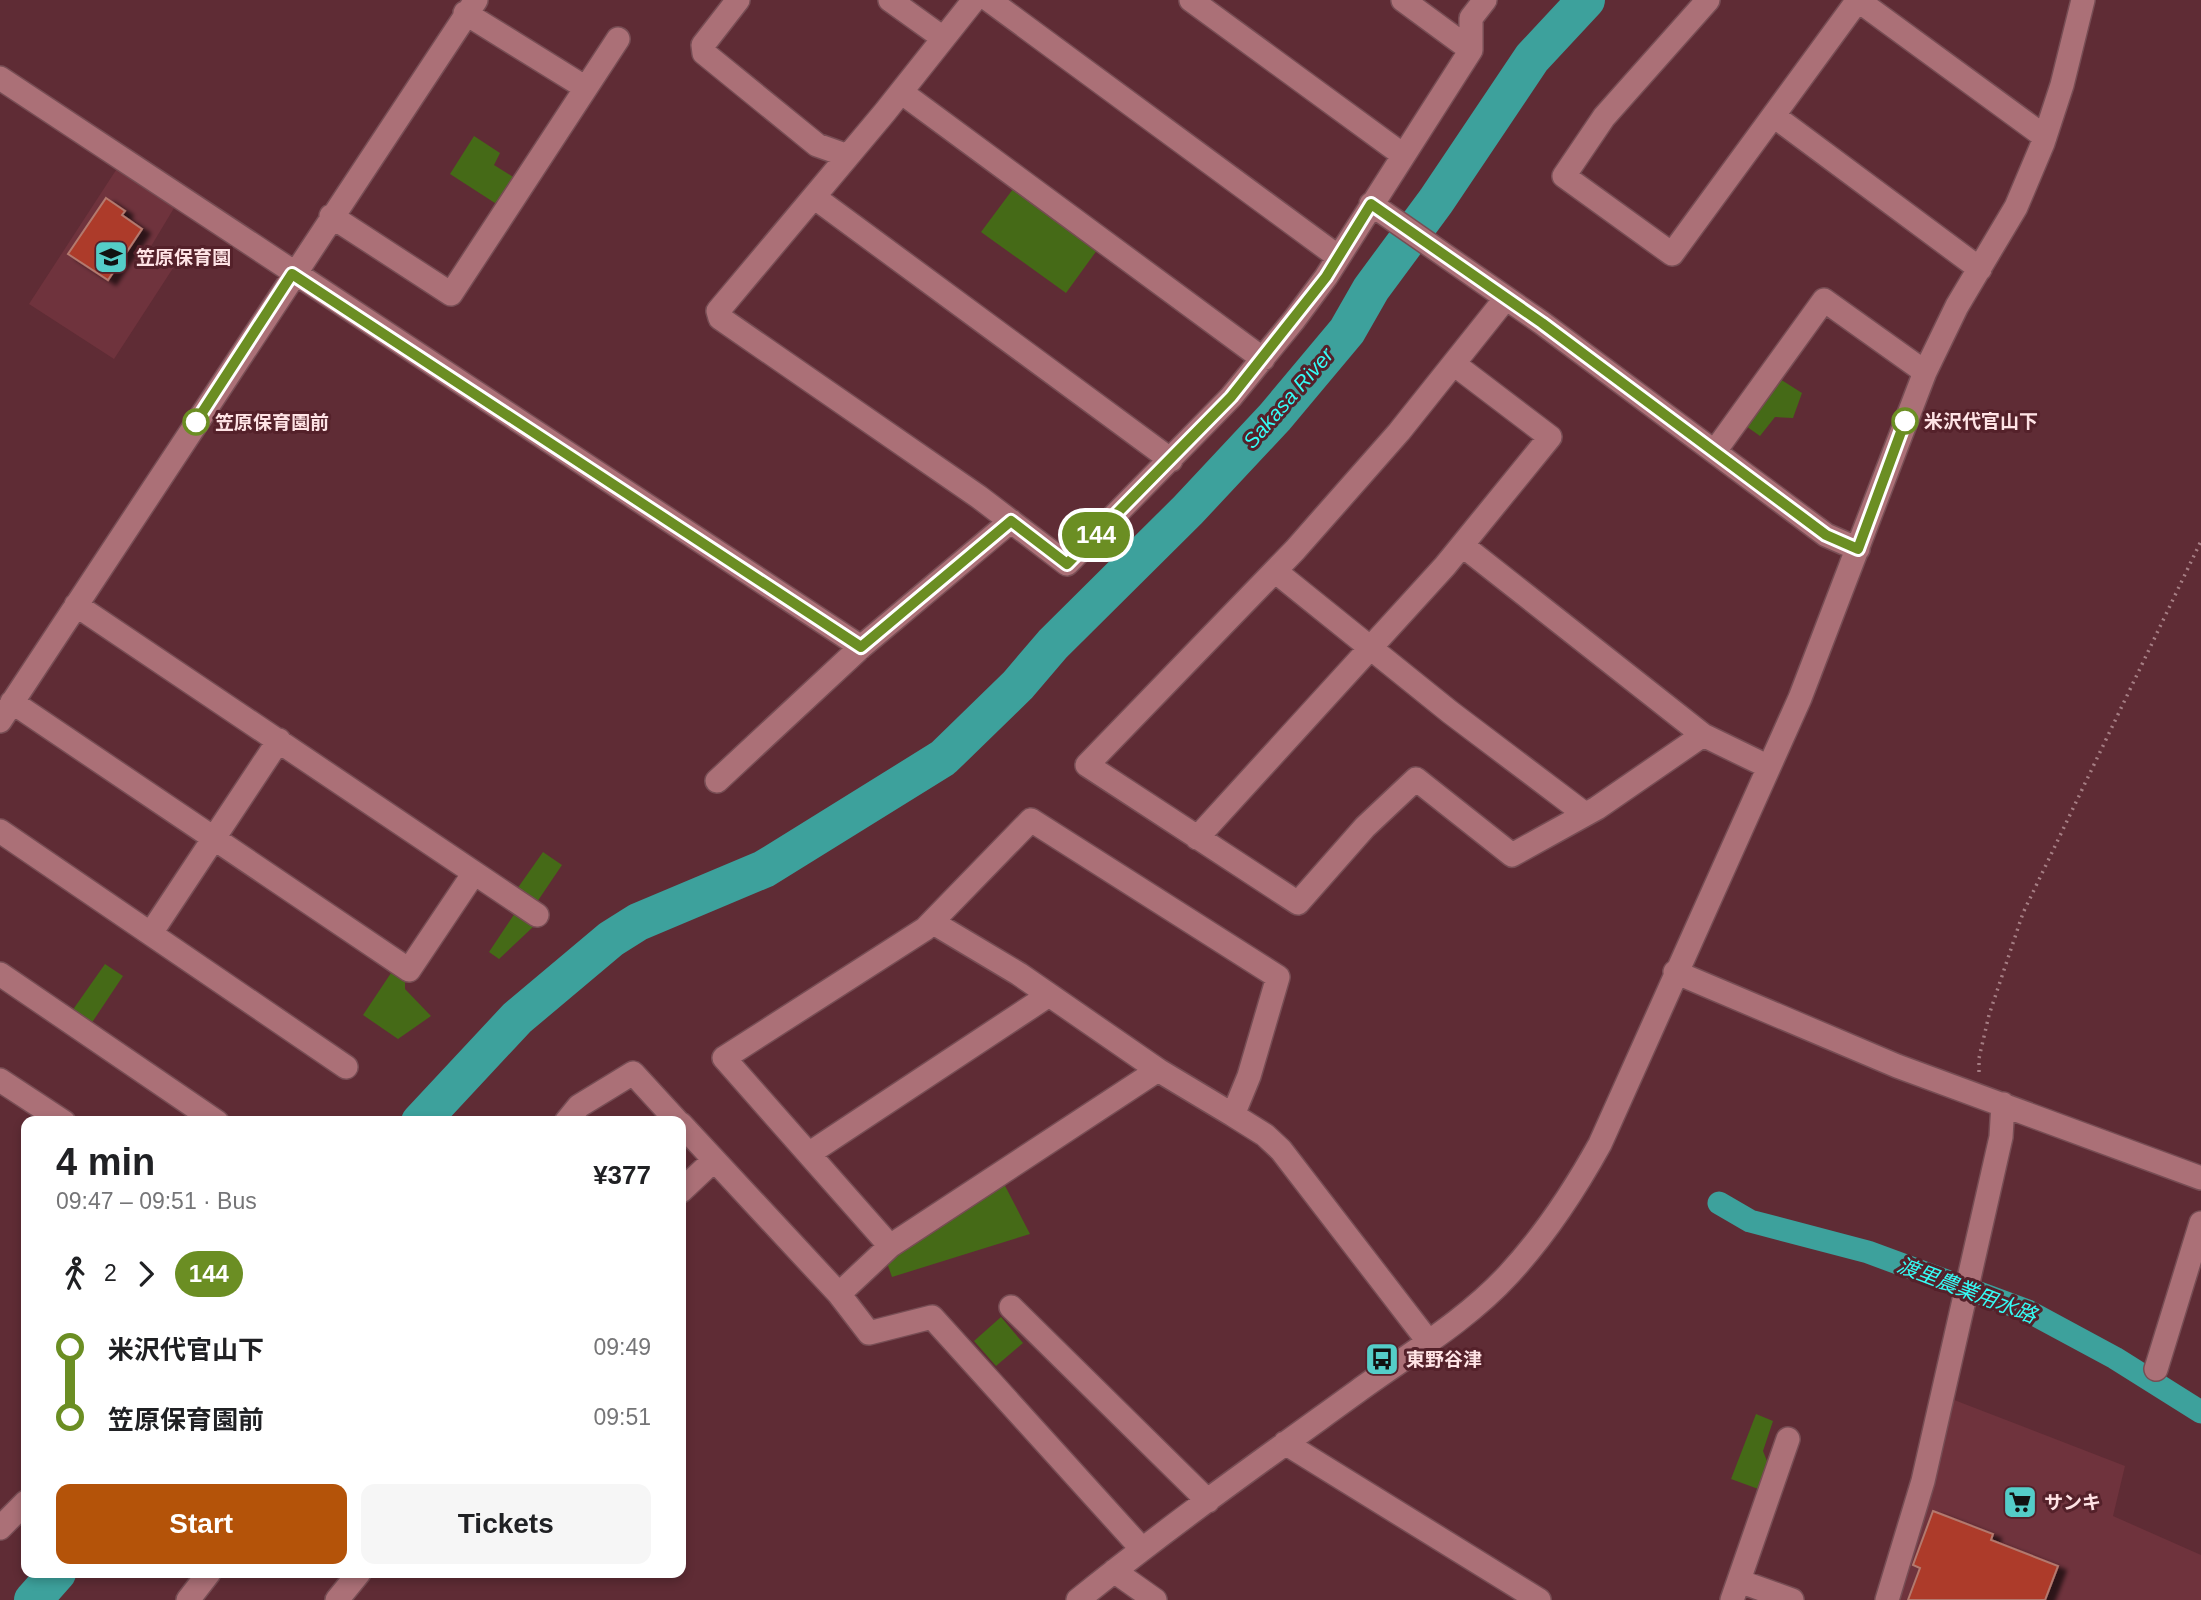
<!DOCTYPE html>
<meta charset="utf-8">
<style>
body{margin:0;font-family:Helvetica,"Noto Sans JP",sans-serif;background:#f6f6f6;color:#202124;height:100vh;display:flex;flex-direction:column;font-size:26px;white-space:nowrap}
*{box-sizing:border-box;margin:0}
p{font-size:23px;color:#757577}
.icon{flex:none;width:38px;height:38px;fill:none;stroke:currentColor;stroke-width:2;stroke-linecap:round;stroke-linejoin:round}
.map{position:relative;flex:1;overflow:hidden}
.side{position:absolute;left:21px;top:1116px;width:665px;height:462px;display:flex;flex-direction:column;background:#fff;border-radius:14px;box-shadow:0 4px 10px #0003}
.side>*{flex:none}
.badge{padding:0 14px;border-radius:23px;font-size:24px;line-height:46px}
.map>.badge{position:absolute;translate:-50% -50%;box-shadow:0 0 0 4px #fff}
.legs{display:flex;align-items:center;gap:10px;height:77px;padding:0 35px;font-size:23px}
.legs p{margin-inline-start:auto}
.headline{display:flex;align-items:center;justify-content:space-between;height:119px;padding:0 35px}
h1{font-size:38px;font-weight:700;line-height:52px}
.button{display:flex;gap:14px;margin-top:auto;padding:14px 35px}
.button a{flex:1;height:80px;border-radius:14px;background:#b45309;color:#fff;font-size:28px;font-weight:700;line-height:80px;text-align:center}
.button a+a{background:#f6f6f6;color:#202124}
ul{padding:0 35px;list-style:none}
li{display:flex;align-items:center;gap:24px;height:70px;font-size:26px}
li i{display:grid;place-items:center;width:10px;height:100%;margin:0 9px;background:currentColor}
li i::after{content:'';width:18px;height:18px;margin:-9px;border:5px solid;border-radius:50%;background:#fff}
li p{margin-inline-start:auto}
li:first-child i{background:linear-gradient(#0000 50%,currentColor 0)}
li:last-child i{background:linear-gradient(currentColor 50%,#0000 0)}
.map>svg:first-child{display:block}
</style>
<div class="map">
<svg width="2201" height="1600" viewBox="0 0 2201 1600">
<defs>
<filter id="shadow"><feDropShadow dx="8" dy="4.5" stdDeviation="2" flood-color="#0009"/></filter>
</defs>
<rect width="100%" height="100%" fill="#5f2c35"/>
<!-- built -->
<path fill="#6f333d" d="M 118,167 L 177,203 L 150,248 L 175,265 L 114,359 L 29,304 Z
M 1949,1398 L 2125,1466 L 2113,1516 L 2201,1555 L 2201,1600 L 1893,1600 Z"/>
<!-- green -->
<path fill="#456a17" d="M 474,136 L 500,153 L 494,165 L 515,178 L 498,205 L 450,174 Z
M 1016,185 L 1100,246 L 1066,293 L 981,232 Z
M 1777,377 L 1802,393 L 1793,418 L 1775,417 L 1760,436 L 1743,424 Z
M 543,852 L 562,865 L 537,902 L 517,889 Z
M 515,913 L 533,927 L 499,959 L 489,952 Z
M 105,964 L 123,976 L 91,1024 L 72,1011 Z
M 391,973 L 405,982 L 405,989 L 431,1016 L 398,1039 L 363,1015 Z
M 1002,1180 L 1030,1234 L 892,1277 L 886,1260 Z
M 1001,1317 L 1023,1343 L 996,1366 L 974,1341 Z
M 1756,1414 L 1773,1421 L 1763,1451 L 1769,1466 L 1761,1490 L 1731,1479 Z"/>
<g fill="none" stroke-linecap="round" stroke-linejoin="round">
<!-- canal -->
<path stroke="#3da19c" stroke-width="23" d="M 1719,1203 L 1750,1221 L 1868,1252 L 2028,1311 L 2115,1358 L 2201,1412"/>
<!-- river -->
<path stroke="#3da19c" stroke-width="38" d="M 420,1122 L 517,1018 L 611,939 L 638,922 L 764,869 L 943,758 L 1018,685 L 1053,644 L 1188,510 L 1275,417 L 1347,331 L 1371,289 L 1436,201 L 1532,58 L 1586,0
M 33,1600 L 57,1573"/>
</g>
<!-- building -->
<path fill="#ad3a29" stroke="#b3796e" stroke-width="2" filter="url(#shadow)" d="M 106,198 L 125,211 L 122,215 L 142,229 L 108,280 L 68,254 Z
M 1933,1511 L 1993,1534 L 1991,1540 L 2058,1566 L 2045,1600 L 1908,1600 L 1920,1568 L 1913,1565 Z"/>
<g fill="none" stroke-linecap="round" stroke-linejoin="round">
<!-- minor casing -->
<g stroke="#774d54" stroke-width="26">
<path id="minor" d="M 738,0 L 703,45 L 704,53 L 817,145 L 848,156
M 890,0 L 943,38
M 974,0 L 885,112 L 718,311 L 720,318 L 979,497 L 1067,564 L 1231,397 L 1294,320 L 1326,277 L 1471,50 L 1471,18 L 1485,0
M 989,0 L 1337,256
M 1191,0 L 1403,155
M 1403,0 L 1471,50
M 1708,0 L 1604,117 L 1564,176 L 1672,254 L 1858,0
M 1859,1 L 2045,137
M 465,13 L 586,88
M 0,78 L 861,647
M 901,92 L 1263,359
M 1774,116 L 1980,269
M 814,197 L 1171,460
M 1371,204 L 1542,323 L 1826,535 L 1858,549
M 331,216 L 451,294 L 618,39
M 1506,298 L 1399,432 L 1295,550 L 1087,765 L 1298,903 L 1365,827 L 1416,779 L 1512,855 L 1597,808 L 1703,735 L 1769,767
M 1715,451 L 1824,300 L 1925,372
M 1462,545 L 1703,735
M 1275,571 L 1450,712 L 1585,814
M 76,605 L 537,915
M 12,702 L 409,970 L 474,873
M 0,721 L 476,0
M 717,781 L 861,647 L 1011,521
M 0,831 L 346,1067
M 1197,838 L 1445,566 L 1550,437 L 1454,364
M 932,922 L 1019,974 L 1158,1070
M 151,933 L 279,740
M 1675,972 L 1897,1066 L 2201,1178
M 0,974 L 217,1122
M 0,1080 L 64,1122
M 1233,1115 L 1158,1070 L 890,1246 L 724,1058 L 925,929 L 1031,820 L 1278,977 L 1249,1076 L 1233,1115 L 1265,1135 L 1281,1150 L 1428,1341
M 566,1122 L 579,1106 L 633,1073 L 678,1122
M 681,1124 L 839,1294 L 869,1333 L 932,1317 L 1142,1549
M 810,1153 L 1049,995
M 681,1191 L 714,1160
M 839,1294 L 890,1246
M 1011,1307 L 1208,1501
M 2156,1369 L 2201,1223
M 1285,1443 L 1539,1600
M 0,1528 L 26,1502
M 1114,1571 L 1155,1600
M 1739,1581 L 1792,1600
M 188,1600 L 209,1573
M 337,1600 L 359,1573
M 1078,1600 C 1168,1527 1264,1459 1358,1391 C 1409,1354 1466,1321 1509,1274 C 1545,1235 1574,1191 1600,1144 L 1800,698 L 1925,372 L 1957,306 L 2016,207 L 2043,143 L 2062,85 L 2083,0
M 1732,1600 L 1788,1439
M 1887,1600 L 1923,1481 L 2001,1137 L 2003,1104"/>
</g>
<!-- path -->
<path stroke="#a67e84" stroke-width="3.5" stroke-dasharray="2 5" stroke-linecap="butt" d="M 1979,1072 L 1979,1058 L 1989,1015 L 2023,913 L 2201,541"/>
<!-- minor -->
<use href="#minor" stroke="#ab7077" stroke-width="23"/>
</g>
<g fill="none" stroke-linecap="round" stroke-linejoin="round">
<!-- line-1 casing -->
<g stroke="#fff" stroke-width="16">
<path id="line-1" d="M 196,422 L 292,274 L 861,647 L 1011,521 L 1067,564 L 1231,397 L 1326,277 L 1371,204 L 1542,323 L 1826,535 L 1858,549 L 1905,421"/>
</g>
<!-- line-1 -->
<use href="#line-1" stroke="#6b8e23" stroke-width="10"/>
</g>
<!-- icons -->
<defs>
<g id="school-square" transform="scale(1.75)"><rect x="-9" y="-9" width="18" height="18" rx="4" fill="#54cdc8" stroke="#54212a"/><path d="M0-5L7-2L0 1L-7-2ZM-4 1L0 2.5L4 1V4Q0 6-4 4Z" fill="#111"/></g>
<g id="bus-square" transform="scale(1.75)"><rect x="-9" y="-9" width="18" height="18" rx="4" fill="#54cdc8" stroke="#54212a"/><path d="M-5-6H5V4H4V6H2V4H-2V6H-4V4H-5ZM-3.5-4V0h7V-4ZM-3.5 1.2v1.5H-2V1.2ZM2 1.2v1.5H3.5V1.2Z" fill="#111"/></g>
<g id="supermarket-square" transform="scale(1.75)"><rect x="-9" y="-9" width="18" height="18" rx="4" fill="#54cdc8" stroke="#54212a"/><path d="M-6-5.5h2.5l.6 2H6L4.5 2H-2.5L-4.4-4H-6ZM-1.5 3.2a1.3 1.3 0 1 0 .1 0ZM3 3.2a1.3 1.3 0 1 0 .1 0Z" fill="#111"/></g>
</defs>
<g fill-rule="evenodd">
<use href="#school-square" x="111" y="257"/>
<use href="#bus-square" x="1382" y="1359"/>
<use href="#supermarket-square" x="2020" y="1502"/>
</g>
<!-- markers -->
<g fill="#fff" stroke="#6b8e23" stroke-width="3.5">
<circle cx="1905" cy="421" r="12"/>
<circle cx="196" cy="422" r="12"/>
</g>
<g text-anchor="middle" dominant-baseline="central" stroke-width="6" stroke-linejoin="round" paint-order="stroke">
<!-- poi labels -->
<g font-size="19" font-weight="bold" fill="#fee3e5" stroke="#54212a" text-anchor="start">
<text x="136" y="257">笠原保育園</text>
<text x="1406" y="1359">東野谷津</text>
<text x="2044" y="1502">サンキ</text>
</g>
<!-- stop labels -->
<g font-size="19" font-weight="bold" fill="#fee3e5" stroke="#54212a" text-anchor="start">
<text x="1924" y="421">米沢代官山下</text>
<text x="215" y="422">笠原保育園前</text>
</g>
<!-- water labels -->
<g font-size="21" font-style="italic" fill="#36fcf5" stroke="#54212a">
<text transform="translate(1288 398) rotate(-49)">Sakasa River</text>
<text transform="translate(1967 1290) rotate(21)">渡里農業用水路</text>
</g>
</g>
</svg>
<b class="badge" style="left:1096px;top:535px;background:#6b8e23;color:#fff">144</b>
<section class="side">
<div class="headline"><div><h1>4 min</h1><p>09:47 – 09:51 · Bus</p></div><b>¥377</b></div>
<div class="legs"><svg class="icon" aria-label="walk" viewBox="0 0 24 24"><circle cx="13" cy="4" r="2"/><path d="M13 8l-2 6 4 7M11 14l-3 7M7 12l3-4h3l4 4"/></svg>2<svg class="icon" aria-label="forward" viewBox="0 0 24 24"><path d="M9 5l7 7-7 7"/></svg><b class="badge" style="background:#6b8e23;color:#fff">144</b></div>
<ul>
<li><i style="color:#6b8e23"></i><b>米沢代官山下</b><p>09:49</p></li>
<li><i style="color:#6b8e23"></i><b>笠原保育園前</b><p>09:51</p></li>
</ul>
<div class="button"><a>Start</a><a>Tickets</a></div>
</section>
</div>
